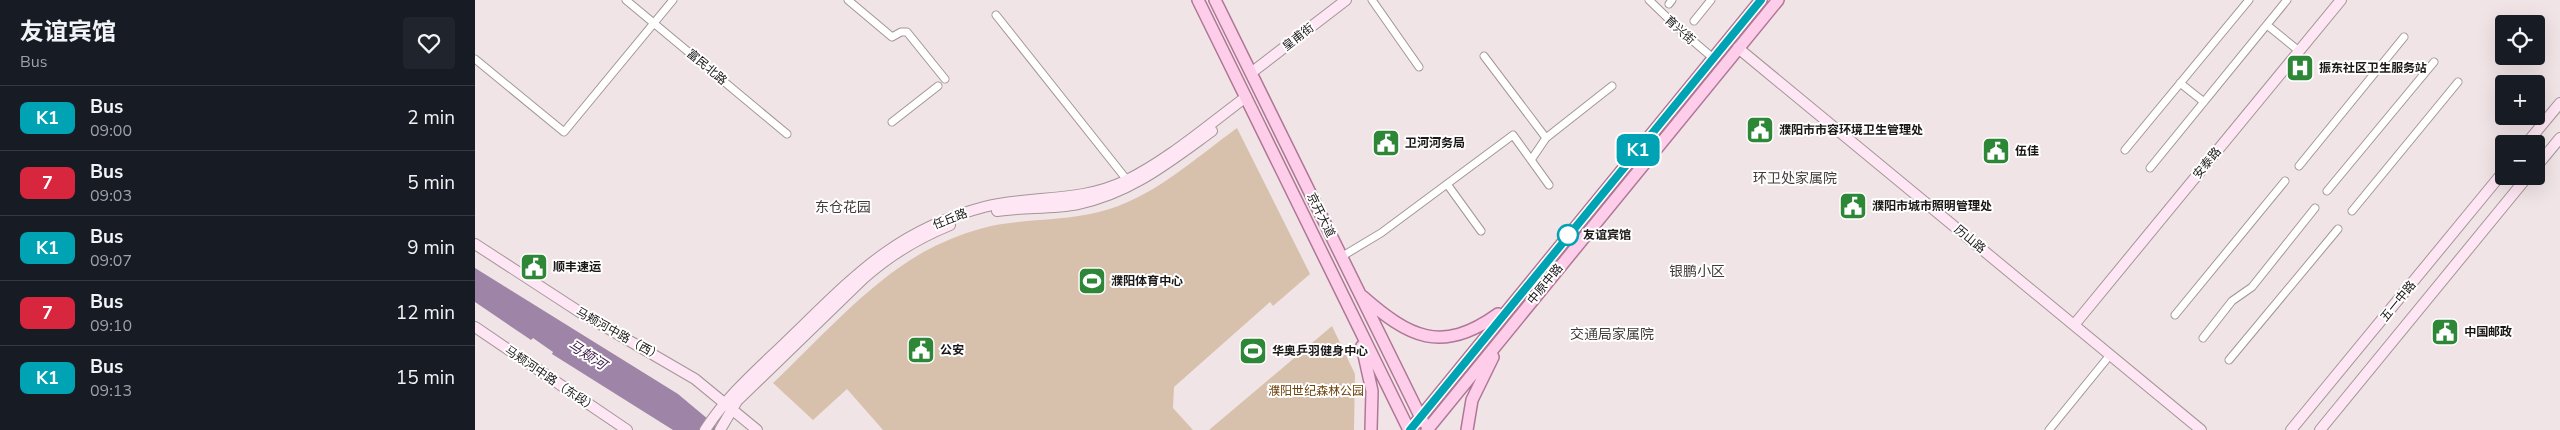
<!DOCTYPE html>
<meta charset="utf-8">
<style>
body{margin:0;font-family:"Nunito Sans","Noto Sans SC",sans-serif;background:#20242c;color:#f1f3f6;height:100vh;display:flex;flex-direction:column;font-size:19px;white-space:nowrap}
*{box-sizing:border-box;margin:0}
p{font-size:16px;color:#9ea1a6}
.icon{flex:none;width:28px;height:28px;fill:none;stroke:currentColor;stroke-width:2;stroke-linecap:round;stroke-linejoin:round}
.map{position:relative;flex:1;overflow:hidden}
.sheet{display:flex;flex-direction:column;background:#171b24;width:475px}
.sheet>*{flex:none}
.badge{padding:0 10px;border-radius:8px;font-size:18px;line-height:32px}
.controls{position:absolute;left:2020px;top:15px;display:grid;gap:10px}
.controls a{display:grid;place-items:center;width:50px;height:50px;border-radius:5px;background:#171b24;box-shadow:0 5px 20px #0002;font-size:25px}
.map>.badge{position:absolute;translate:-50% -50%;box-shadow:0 0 0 2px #fff}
.round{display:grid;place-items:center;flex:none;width:52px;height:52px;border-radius:5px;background:#20242c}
.headline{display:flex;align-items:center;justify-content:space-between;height:85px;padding:0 20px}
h1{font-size:24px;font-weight:700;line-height:38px}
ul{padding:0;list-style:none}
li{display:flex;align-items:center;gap:15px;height:65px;padding:0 20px;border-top:1px solid #363941}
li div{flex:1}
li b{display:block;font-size:19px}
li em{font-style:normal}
li .badge{min-width:55px;font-weight:700;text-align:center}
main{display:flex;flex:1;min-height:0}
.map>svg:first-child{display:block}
</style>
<main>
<section class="sheet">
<div class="headline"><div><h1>友谊宾馆</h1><p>Bus</p></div><a class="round"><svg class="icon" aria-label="heart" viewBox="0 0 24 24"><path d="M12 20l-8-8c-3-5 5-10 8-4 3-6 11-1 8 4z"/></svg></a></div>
<ul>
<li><span class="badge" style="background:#00a3b4;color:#fff">K1</span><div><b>Bus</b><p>09:00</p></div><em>2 min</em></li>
<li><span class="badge" style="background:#d7263d;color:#fff">7</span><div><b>Bus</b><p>09:03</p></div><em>5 min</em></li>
<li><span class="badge" style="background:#00a3b4;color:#fff">K1</span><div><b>Bus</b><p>09:07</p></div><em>9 min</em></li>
<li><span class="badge" style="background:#d7263d;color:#fff">7</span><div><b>Bus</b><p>09:10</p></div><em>12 min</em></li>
<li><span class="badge" style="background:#00a3b4;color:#fff">K1</span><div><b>Bus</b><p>09:13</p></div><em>15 min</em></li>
</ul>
</section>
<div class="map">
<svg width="2085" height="430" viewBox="0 0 2085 430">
<rect width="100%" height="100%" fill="#f1e4e6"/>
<!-- green -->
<path fill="#d7c1ad" d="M 762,128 L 835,274 L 798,306 L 795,302 L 699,387 L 698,408 L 718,430 L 408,430 L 372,389 L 338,420 L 298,383 C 348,336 405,269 469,242 C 487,234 507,227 527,224 C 559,219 592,220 624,212 C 677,199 719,159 762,128 Z
M 857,326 L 880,374 L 879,430 L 734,430 Z"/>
<!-- water -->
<path fill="#9e84a7" d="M 0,268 L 203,394 L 246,430 L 198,430 L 77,354 L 78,352 L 58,338 L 56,340 L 0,302 Z"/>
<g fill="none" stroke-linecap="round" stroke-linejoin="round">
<!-- street casing -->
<g stroke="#a29697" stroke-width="9">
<path id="street" d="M 151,0 L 312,134
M 373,0 L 417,37 L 426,32 L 432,32 L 470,79
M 897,0 L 944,67
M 1174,0 L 1204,29 L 1238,58
M 1194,4 L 1197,0
M 521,15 L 652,180
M 1219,21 L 1236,0
M 1792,25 L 1824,51
M 1009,56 L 1071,138
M 0,59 L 89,132 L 198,0
M 1705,83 L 1729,102
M 417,122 L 463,86
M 1650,150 L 1774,0
M 1056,160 L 1071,138 L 1137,86
M 1824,166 L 1929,37
M 1675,168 L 1812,0
M 972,184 L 1006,231
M 1852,191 L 1959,62
M 1877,211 L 1983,82
M 866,257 L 906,233 L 1038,135 L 1074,185
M 1700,315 L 1810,181
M 1728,338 L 1757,301 L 1777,287 L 1840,208
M 1754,360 L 1863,229
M 1574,430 L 1635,355"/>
</g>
<!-- secondary casing -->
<g stroke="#a29697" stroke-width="12">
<path id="secondary" d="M 1263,48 L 1726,430
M 776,73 L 871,0
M 2051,144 L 2085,103
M 2061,167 L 2085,138
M 522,211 C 549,207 577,209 603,204 C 656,193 694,162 737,131
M 0,244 L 103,311 L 220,379 L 282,430
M 1599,325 L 1866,0
M 0,327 L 152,430
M 230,430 C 251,397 281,371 309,344 C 375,281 417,231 509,207 C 555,195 605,203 650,181 C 693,160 732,126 771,97
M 245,430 L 262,401 L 389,278 C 415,255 443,238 475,225
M 1816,430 L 2029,171
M 1845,430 L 2053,176"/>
</g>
<!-- primary casing -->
<g stroke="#af7796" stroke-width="14">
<path id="primary" d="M 723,0 L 934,430
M 740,0 L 948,422
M 887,296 C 934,337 966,355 1023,314
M 887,346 L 897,391 L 896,430
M 935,430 L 1286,0
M 952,430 L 1303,0
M 992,430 L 997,400 L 1018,357"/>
</g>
<!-- street -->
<use href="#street" stroke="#fff" stroke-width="7"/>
<!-- secondary -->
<use href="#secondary" stroke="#ffe6f4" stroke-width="10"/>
<!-- primary -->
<use href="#primary" stroke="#fecde9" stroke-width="11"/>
</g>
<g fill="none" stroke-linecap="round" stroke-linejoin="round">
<!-- line casing -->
<g stroke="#fff" stroke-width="11">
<path id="line" d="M 935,430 L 1286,0"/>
</g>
<!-- line -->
<use href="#line" stroke="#00a3b4" stroke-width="8"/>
</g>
<!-- icons -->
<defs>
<g id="hospital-square" transform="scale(1.4375)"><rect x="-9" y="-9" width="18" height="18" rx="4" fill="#2d8737" stroke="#fff"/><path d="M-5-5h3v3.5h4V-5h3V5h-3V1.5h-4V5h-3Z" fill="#fff"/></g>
<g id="civic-square" transform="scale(1.4375)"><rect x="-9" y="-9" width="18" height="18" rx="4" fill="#2d8737" stroke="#fff"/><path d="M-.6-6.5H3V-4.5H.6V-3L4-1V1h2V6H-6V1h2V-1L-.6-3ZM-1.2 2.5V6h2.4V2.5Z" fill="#fff"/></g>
<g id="stadium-square" transform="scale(1.4375)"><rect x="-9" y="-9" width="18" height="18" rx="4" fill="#2d8737" stroke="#fff"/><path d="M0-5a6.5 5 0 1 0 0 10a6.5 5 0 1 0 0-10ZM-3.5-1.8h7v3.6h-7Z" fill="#fff"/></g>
</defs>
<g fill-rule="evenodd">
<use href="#hospital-square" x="1825" y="68"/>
<use href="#civic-square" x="1285" y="130"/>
<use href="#civic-square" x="911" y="143"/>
<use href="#civic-square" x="1521" y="151"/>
<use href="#civic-square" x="1378" y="206"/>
<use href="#civic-square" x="59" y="267"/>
<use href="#stadium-square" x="617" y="281"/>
<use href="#civic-square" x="1970" y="332"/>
<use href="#civic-square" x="446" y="350"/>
<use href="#stadium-square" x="778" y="351"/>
</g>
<!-- markers -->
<circle fill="#fff" stroke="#00a3b4" stroke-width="2.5" cx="1093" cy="235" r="10"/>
<g text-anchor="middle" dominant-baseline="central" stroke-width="4" stroke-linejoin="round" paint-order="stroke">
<!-- street labels -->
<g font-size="12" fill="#1b1717" stroke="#fff">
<text transform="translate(1205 30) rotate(42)">育兴街</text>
<text transform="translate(823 37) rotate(-38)">皇甫街</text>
<text transform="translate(232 67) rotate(40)">富民北路</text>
<text transform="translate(1732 163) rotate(-51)">安泰路</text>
<text transform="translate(846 215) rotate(64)">京开大道</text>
<text transform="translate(475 219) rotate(-21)">任丘路</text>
<text transform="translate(1495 239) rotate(39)">历山路</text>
<text transform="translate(1070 284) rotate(-51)">中原中路</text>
<text transform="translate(1923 301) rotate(-51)">五一中路</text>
<text transform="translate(144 334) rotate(29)">马颊河中路（西）</text>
<text transform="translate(76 379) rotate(34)">马颊河中路（东段）</text>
</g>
<!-- poi labels -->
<g font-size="12" font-weight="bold" fill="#1b1717" stroke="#fff" text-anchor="start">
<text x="1844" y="68">振东社区卫生服务站</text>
<text x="1304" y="130">濮阳市市容环境卫生管理处</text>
<text x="930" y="143">卫河河务局</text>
<text x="1540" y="151">伍佳</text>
<text x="1397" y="206">濮阳市城市照明管理处</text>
<text x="78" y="267">顺丰速运</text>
<text x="636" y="281">濮阳体育中心</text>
<text x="1989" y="332">中国邮政</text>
<text x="465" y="350">公安</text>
<text x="797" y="351">华奥乒羽健身中心</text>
</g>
<!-- stop labels -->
<g font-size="12" font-weight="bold" fill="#1b1717" stroke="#fff" text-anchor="start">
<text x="1108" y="235">友谊宾馆</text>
</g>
<!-- park labels -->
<g font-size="12" fill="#6f430d" stroke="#fff">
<text x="841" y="391">濮阳世纪森林公园</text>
</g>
<!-- neighbourhood labels -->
<g font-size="14" fill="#42393a" stroke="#fff">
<text x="1320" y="178">环卫处家属院</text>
<text x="368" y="207">东仓花园</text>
<text x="1222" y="271">银鹏小区</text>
<text x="1137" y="334">交通局家属院</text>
</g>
<!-- water labels -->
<g font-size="14" font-style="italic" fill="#3f1c4a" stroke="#fff">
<text transform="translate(112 355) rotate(33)">马颊河</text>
</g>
</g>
</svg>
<div class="controls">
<a><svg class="icon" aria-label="locate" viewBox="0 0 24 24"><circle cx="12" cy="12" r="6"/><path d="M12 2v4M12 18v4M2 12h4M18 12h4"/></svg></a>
<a>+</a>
<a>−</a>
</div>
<b class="badge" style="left:1163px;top:150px;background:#00a3b4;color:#fff">K1</b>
</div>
</main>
